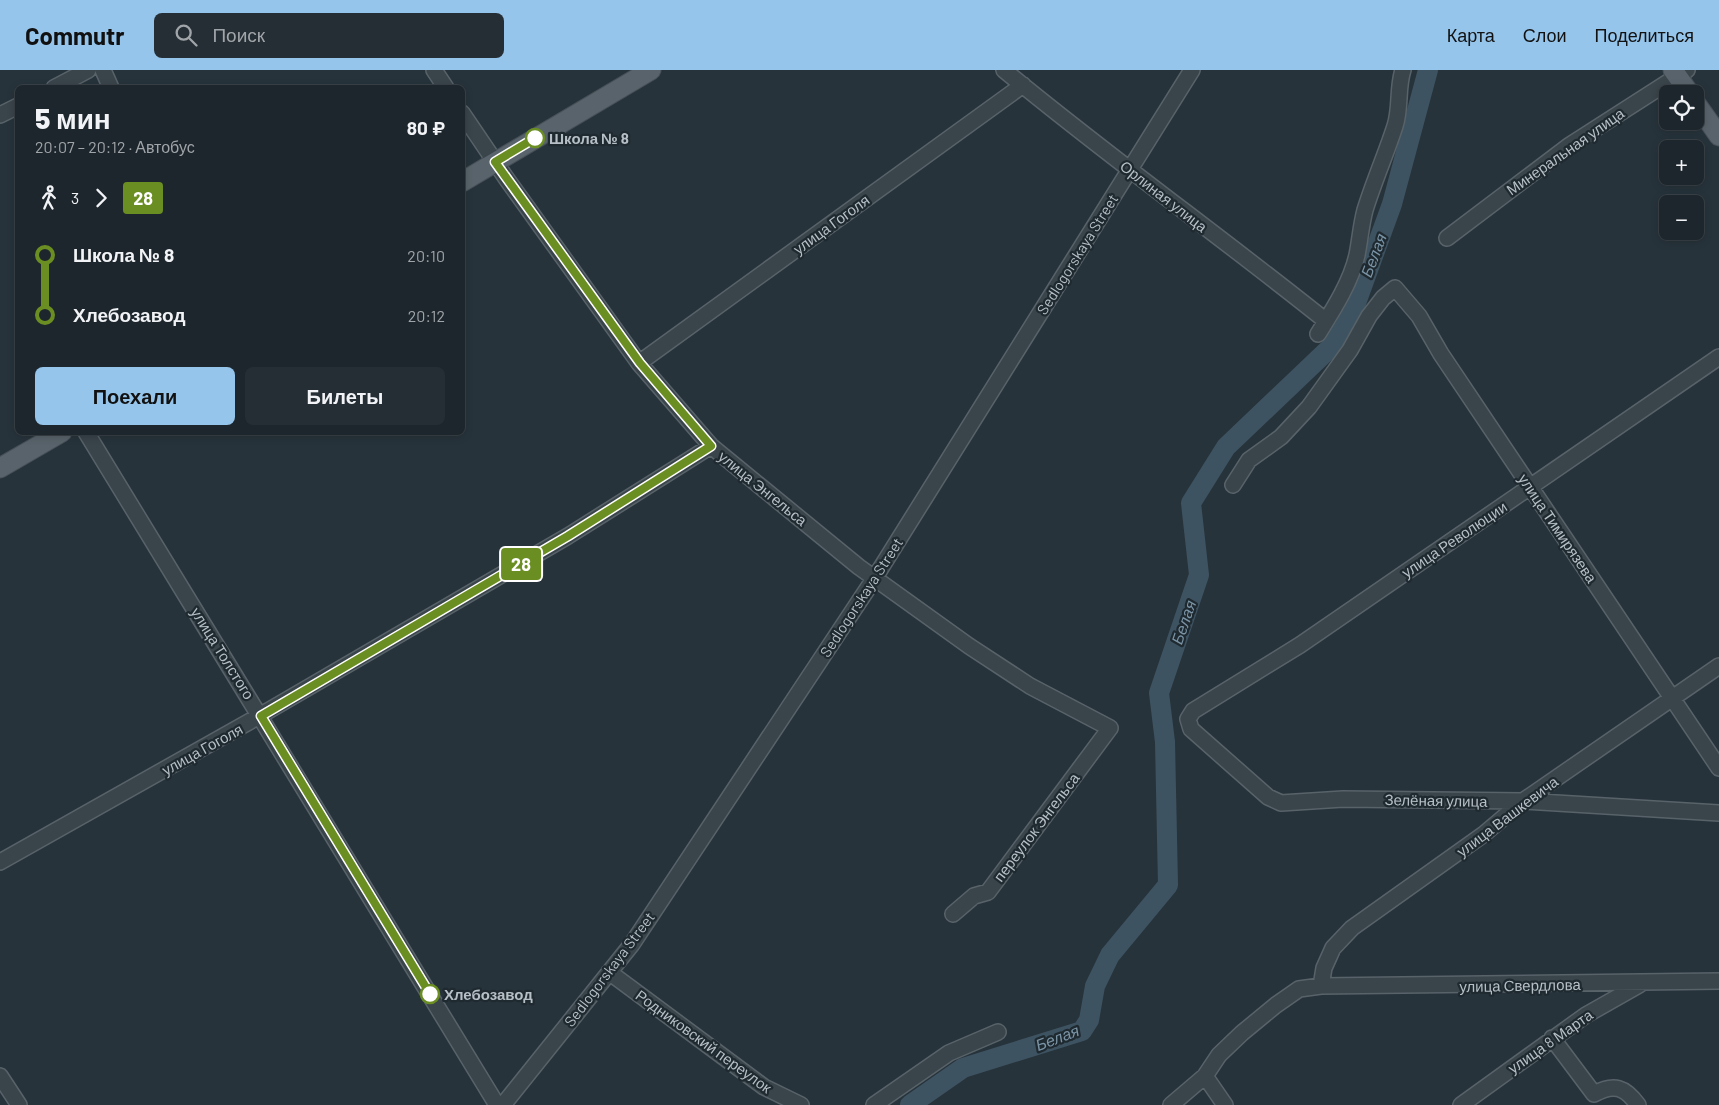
<!DOCTYPE html>
<html lang="ru">
<meta charset="utf-8">
<style>
body{margin:0;font-family:Barlow,sans-serif;background:#252e34;color:#f1f3f6;height:100vh;display:flex;flex-direction:column;font-size:19px;white-space:nowrap}
*{box-sizing:border-box;margin:0}
p{font-size:16px;color:#a0a5a9}
.icon{flex:none;width:28px;height:28px;fill:none;stroke:currentColor;stroke-width:2;stroke-linecap:round;stroke-linejoin:round}
.map{position:relative;flex:1;overflow:hidden}
.details{position:absolute;left:15px;top:15px;width:450px;height:350px;display:flex;flex-direction:column;background:#1d262c;border-radius:8px;box-shadow:0 2px 8px #0003,0 0 0 1px #3b4348}
.details>*{flex:none}
.badge{padding:0 10px;border-radius:4px;font-size:18px;line-height:32px}
.tools{position:absolute;left:1659px;top:15px;display:grid;gap:10px}
.tools a{display:grid;place-items:center;width:45px;height:45px;border-radius:8px;background:#1d262c;box-shadow:0 2px 8px #0003,0 0 0 1px #3b4348;font-size:25px}
.map>.badge{position:absolute;translate:-50% -50%;box-shadow:0 0 0 2px #fff}
.legs{display:flex;align-items:center;gap:8px;height:55px;padding:0 20px;font-size:16px}
.legs p{margin-inline-start:auto}
.overview{display:flex;align-items:center;justify-content:space-between;height:85px;padding:0 20px}
h1{font-size:28px;font-weight:800;line-height:38px}
.primary-button{display:flex;gap:10px;margin-top:auto;padding:10px 20px}
.primary-button a{flex:1;height:58px;border-radius:8px;background:#96c5eb;color:#111;font-size:20px;font-weight:800;line-height:58px;text-align:center}
.primary-button a+a{background:#252e34;color:#f1f3f6}
ul{padding:0 20px;list-style:none}
li{display:flex;align-items:center;gap:18px;height:60px;font-size:19px}
li i{display:grid;place-items:center;width:8px;height:100%;margin:0 6px;background:currentColor}
li i::after{content:'';width:12px;height:12px;margin:-6px;border:4px solid;border-radius:50%;background:#1d262c}
li p{margin-inline-start:auto}
li:first-child i{background:linear-gradient(#0000 50%,currentColor 0)}
li:last-child i{background:linear-gradient(currentColor 50%,#0000 0)}
header{display:flex;align-items:center;gap:30px;box-sizing:border-box;height:70px;padding:0 25px;background:#96c5eb;color:#111}
header strong{font-size:24px}
nav{display:flex;gap:28px;margin-inline-start:auto;font-size:18px}
.search{width:350px;height:45px;background:#252e34;display:flex;align-items:center;gap:12px;box-sizing:border-box;padding:0 18px;border-radius:8px;color:#a0a5a9;font-size:19px}
.map>svg:first-child{display:block}
</style>
<header>
<strong>Commutr</strong>
<div class="search"><svg class="icon" aria-label="search" viewBox="0 0 24 24"><circle cx="10" cy="10" r="6"/><path d="M15 15l6 6"/></svg>Поиск</div>
<nav><a>Карта</a><a>Слои</a><a>Поделиться</a></nav>
</header>
<div class="map">
<svg width="1719" height="1035" viewBox="0 0 1719 1035">
<rect width="100%" height="100%" fill="#27333b"/>
<g fill="none" stroke-linecap="round" stroke-linejoin="round">
<!-- river -->
<path stroke="#3e5361" stroke-width="20" d="M 910,1035 L 963,998 L 1082,961 L 1089,950 L 1095,916 L 1110,885 L 1168,815 L 1165,672 L 1159,623 L 1199,505 L 1191,433 L 1226,377 L 1332,276 L 1345,256 L 1356,233 L 1392,134 L 1428,0"/>
<!-- minor casing -->
<g stroke="#586269" stroke-width="18">
<path id="minor" d="M 103,0 L 111,18
M 434,0 L 446,18
M 1004,0 C 1109,87 1220,166 1326,251
M 54,18 L 88,0
M 462,43 L 506,108 L 639,293 L 711,376 L 859,497 L 969,576 L 1030,616 L 1110,658 L 988,822 L 974,826 L 953,844
M 0,45 L 18,36
M 1447,168 L 1570,75 L 1687,0
M 1318,264 C 1333,240 1351,212 1357,185 C 1360,170 1361,155 1365,140 C 1374,111 1386,84 1395,56 C 1401,38 1397,18 1403,0
M 1719,287 L 1300,575 L 1193,641 L 1188,649 L 1191,659 L 1268,727 L 1281,733 L 1343,729 L 1523,731 L 1719,743
M 639,293 L 1023,15
M 86,362 L 497,1035
M 1233,415 L 1249,390 L 1281,367 L 1309,337 L 1350,280 L 1369,246 L 1383,228 L 1395,218 L 1419,246 L 1441,284 L 1719,698
M 0,792 L 261,645 L 568,466 L 711,376
M 609,902 L 764,1017 L 801,1035
M 1321,916 L 1324,898 L 1333,878 L 1352,858 L 1484,764 L 1523,731 L 1719,596
M 1552,968 L 1594,1024 C 1614,1013 1625,1017 1638,1035
M 0,1006 L 19,1035
M 1205,1006 L 1225,1035
M 503,1035 L 632,874 L 874,509 L 1192,0
M 874,1035 L 949,983 L 998,962
M 1171,1035 L 1205,1006 L 1219,985 L 1242,963 L 1276,935 L 1299,919 L 1321,916 L 1719,911
M 1461,1035 L 1586,945 L 1639,915"/>
</g>
<!-- major casing -->
<g stroke="#465057" stroke-width="21">
<path id="major" d="M 1673,0 L 1690,24
M 1695,32 L 1719,66
M 462,112 L 651,0
M 0,398 L 62,362"/>
</g>
<!-- minor -->
<use href="#minor" stroke="#3a444b" stroke-width="15"/>
<!-- major -->
<use href="#major" stroke="#59636b" stroke-width="19"/>
</g>
<g fill="none" stroke-linecap="round" stroke-linejoin="round">
<!-- line-1 casing -->
<g stroke="#fff" stroke-width="11">
<path id="line-1" d="M 430,924 L 261,646 L 568,466 L 711,376 L 640,293 L 495,92 L 535,68"/>
</g>
<!-- line-1 -->
<use href="#line-1" stroke="#6b8e23" stroke-width="8"/>
</g>
<!-- markers -->
<g fill="#fff" stroke="#6b8e23" stroke-width="2.5">
<circle cx="535" cy="68" r="9"/>
<circle cx="430" cy="924" r="9"/>
</g>
<g text-anchor="middle" dominant-baseline="central" stroke-width="4.5" stroke-linejoin="round" paint-order="stroke">
<!-- stop labels -->
<g font-size="15" font-weight="bold" fill="#b6bfc6" stroke="#1f2930" text-anchor="start">
<text x="549" y="68">Школа № 8</text>
<text x="444" y="924">Хлебозавод</text>
</g>
<!-- street labels -->
<g font-size="15" fill="#b6bfc6" stroke="#1f2930">
<text transform="translate(1565 81) rotate(-35)">Минеральная улица</text>
<text transform="translate(1164 126) rotate(38)">Орлиная улица</text>
<text transform="translate(831 154) rotate(-36)">улица Гоголя</text>
<text transform="translate(1077 184) rotate(-58)">Sedlogorskaya Street</text>
<text transform="translate(763 418) rotate(39)">улица Энгельса</text>
<text transform="translate(1558 458) rotate(56)">улица Тимирязева</text>
<text transform="translate(1454 469) rotate(-34)">улица Революции</text>
<text transform="translate(861 527) rotate(-57)">Sedlogorskaya Street</text>
<text transform="translate(223 583) rotate(58)">улица Толстого</text>
<text transform="translate(202 679) rotate(-29)">улица Гоголя</text>
<text transform="translate(1436 730) rotate(1)">Зелёная улица</text>
<text transform="translate(1507 746) rotate(-37)">улица Вашкевича</text>
<text transform="translate(1036 757) rotate(-53)">переулок Энгельса</text>
<text transform="translate(609 899) rotate(-53)">Sedlogorskaya Street</text>
<text transform="translate(1520 915) rotate(-1)">улица Свердлова</text>
<text transform="translate(704 971) rotate(36)">Родниковский переулок</text>
<text transform="translate(1550 971) rotate(-35)">улица 8 Марта</text>
</g>
<!-- water labels -->
<g font-size="16" font-style="italic" fill="#7a94a6" stroke="#1f2930">
<text transform="translate(1373 185) rotate(-69)">Белая</text>
<text transform="translate(1183 552) rotate(-71)">Белая</text>
<text transform="translate(1057 967) rotate(-21)">Белая</text>
</g>
</g>
</svg>
<div class="tools">
<a><svg class="icon" aria-label="locate" viewBox="0 0 24 24"><circle cx="12" cy="12" r="6"/><path d="M12 2v4M12 18v4M2 12h4M18 12h4"/></svg></a>
<a>+</a>
<a>−</a>
</div>
<b class="badge" style="left:521px;top:494px;background:#6b8e23;color:#fff">28</b>
<section class="details">
<div class="overview"><div><h1>5 мин</h1><p>20:07 – 20:12 · Автобус</p></div><b>80 ₽</b></div>
<div class="legs"><svg class="icon" aria-label="walk" viewBox="0 0 24 24"><circle cx="13" cy="4" r="2"/><path d="M13 8l-2 6 4 7M11 14l-3 7M7 12l3-4h3l4 4"/></svg>3<svg class="icon" aria-label="forward" viewBox="0 0 24 24"><path d="M9 5l7 7-7 7"/></svg><b class="badge" style="background:#6b8e23;color:#fff">28</b></div>
<ul>
<li><i style="color:#6b8e23"></i><b>Школа № 8</b><p>20:10</p></li>
<li><i style="color:#6b8e23"></i><b>Хлебозавод</b><p>20:12</p></li>
</ul>
<div class="primary-button"><a>Поехали</a><a>Билеты</a></div>
</section>
</div>
